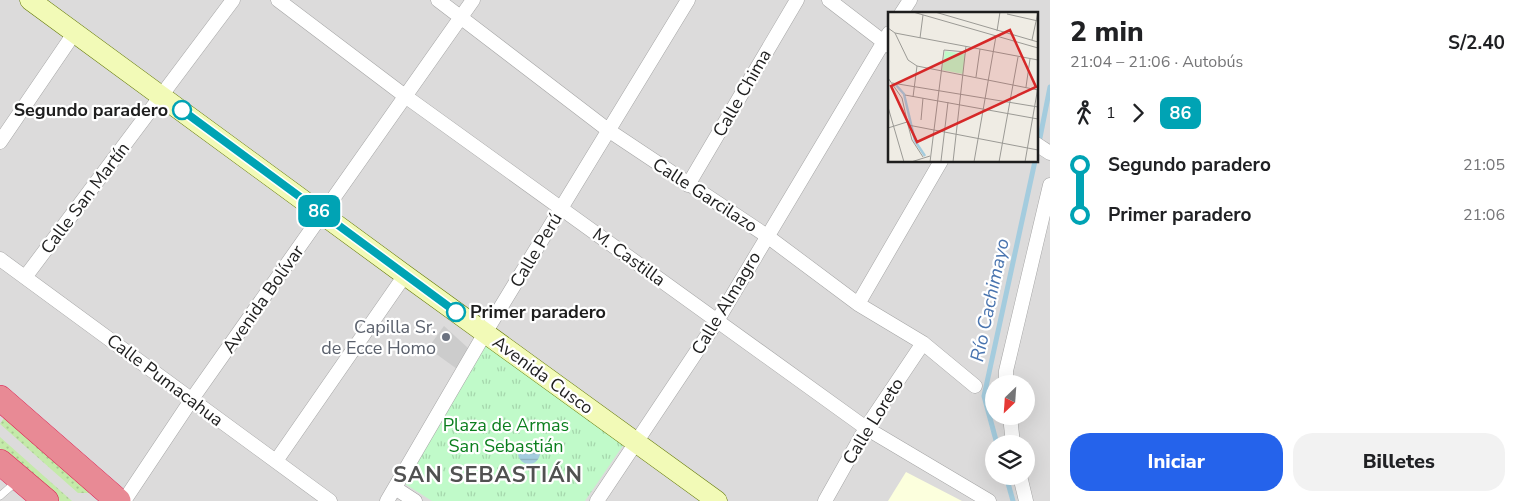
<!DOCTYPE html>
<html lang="es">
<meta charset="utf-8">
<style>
body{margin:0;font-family:"Nunito Sans",sans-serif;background:#f2f2f2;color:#202124;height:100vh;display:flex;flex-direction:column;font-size:19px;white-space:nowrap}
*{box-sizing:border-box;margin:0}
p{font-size:16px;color:#757577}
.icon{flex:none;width:28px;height:28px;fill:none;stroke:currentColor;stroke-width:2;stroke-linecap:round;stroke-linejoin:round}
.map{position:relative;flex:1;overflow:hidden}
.drawer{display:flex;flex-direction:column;background:#fff;width:475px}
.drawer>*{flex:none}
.badge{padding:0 10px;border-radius:8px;font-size:18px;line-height:32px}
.needle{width:32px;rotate:205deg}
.buttons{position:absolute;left:985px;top:375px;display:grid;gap:10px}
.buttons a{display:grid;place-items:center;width:50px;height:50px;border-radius:50%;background:#fff;box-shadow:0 5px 20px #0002;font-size:25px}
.map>.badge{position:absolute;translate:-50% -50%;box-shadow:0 0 0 2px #fff}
.legs{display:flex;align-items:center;gap:8px;height:55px;padding:0 20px;font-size:16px}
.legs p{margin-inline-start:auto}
.head{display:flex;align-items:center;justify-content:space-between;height:85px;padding:0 20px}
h1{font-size:28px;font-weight:800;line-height:38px}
.primary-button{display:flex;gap:10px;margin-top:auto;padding:10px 20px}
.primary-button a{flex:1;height:58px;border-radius:20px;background:#2563eb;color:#fff;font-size:20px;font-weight:800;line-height:58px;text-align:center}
.primary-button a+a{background:#f2f2f2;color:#202124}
ul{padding:0 20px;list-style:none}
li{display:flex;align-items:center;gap:18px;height:50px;font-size:19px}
li i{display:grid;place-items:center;width:8px;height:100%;margin:0 6px;background:currentColor}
li i::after{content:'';width:12px;height:12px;margin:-6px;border:4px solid;border-radius:50%;background:#fff}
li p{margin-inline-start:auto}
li:first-child i{background:linear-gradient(#0000 50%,currentColor 0)}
li:last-child i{background:linear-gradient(currentColor 50%,#0000 0)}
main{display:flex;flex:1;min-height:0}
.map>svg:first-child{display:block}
</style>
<main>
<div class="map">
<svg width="1050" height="501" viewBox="0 0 1050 501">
<defs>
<pattern id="grass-dots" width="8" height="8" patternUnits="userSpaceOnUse" patternTransform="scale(1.25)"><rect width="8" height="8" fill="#c4eaa9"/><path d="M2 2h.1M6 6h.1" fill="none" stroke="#a8c891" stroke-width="1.8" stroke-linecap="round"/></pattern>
<pattern id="park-tufts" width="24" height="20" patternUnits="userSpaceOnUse" patternTransform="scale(1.25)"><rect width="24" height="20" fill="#c0fac9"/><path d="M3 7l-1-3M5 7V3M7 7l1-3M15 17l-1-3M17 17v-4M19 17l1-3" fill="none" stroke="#a5d6ac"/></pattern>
<pattern id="water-rules" width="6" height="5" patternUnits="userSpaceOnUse" patternTransform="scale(1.25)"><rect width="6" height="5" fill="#a4ccde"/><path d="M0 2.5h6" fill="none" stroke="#8dafbe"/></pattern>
</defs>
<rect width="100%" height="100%" fill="#efece4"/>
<!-- residential -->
<path fill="#dcdbdb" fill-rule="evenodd" d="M 0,0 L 1050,0 L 1050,501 L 0,501 ZM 889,14 L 1036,14 L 1036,161 L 889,161 ZM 994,384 L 1026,384 L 1026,416 L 994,416 ZM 994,444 L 1026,444 L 1026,476 L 994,476 Z"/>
<!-- education -->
<path fill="#fcffdd" d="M 906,472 L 962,501 L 888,501 Z"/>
<!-- religious -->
<path fill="#ccc" d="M 444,326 L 468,348 L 457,369 L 428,348 Z"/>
<!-- grass -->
<path fill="url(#grass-dots)" d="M 4,418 L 90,493 L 78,493 L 0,424 Z
M 0,437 L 72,501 L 60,501 L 0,448 Z"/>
<!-- park -->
<path fill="url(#park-tufts)" d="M 487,340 L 626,441 L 585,501 L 432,501 L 402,482 Z"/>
<!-- water -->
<path fill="url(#water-rules)" d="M518 453a11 11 0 1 1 22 0a11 11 0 1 1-22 0Z"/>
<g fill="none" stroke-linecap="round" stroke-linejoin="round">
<!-- stream -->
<path stroke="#a4ccde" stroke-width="5" d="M 1036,158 L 1050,87
M 997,444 L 984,396 L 1035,161
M 1006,476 L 1013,501"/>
<!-- lane casing -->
<g stroke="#a5a5a5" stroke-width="8">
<path id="lane" d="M 0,496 L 16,482"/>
</g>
<!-- street casing -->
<g stroke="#a5a5a5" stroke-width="15">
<path id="street" d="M 278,0 L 405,96 L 866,428 L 989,501
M 438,0 L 608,130 L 767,236 L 858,304 L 923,343 L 975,386
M 829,0 L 889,46
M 901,14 L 910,0
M 0,142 L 75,32
M 1036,144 L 1050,153
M 688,185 L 797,0
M 0,259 L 330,501
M 26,276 L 233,0
M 858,304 L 941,161
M 1006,384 L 1006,371 L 1050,185
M 1010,416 L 1013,444
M 276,461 L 405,275
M 1020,476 L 1026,501
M 395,488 L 415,501
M 124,501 L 192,399 L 473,0
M 387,501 L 485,333 L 688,0
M 597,501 L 717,321 L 889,33
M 825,501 L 866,428 L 923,343"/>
</g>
<!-- secondary casing -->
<g stroke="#617703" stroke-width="21">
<path id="secondary" d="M 30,0 L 405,275 L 717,501"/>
</g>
<!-- highway casing -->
<g stroke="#dd2253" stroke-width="26">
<path id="highway" d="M 0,398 L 118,501
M 0,462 L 46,501"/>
</g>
<!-- lane -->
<use href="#lane" stroke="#fff" stroke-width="7"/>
<!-- street -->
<use href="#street" stroke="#fff" stroke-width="14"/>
<!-- secondary -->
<use href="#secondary" stroke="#f2fab7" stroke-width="20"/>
<!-- highway -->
<use href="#highway" stroke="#e88a95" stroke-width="25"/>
</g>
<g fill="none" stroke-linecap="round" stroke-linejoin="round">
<!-- line-1 casing -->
<g stroke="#fff" stroke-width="11">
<path id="line-1" d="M 182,110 L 456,312"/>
</g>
<!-- line-1 -->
<use href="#line-1" stroke="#00a3b4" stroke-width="8"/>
</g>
<!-- markers -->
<g fill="#fff" stroke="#00a3b4" stroke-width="2.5">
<circle cx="182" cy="110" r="9"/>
<circle cx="456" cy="312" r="9"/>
</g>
<circle fill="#6b7280" stroke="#fff" stroke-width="2" cx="446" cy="337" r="5"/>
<g text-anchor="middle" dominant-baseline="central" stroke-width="4.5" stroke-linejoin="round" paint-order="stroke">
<!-- street labels -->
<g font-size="18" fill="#1e1e1e" stroke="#fff">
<text transform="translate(742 93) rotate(-60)">Calle Chima</text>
<text transform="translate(705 195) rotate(33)">Calle Garcilazo</text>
<text transform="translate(85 198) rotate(-53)">Calle San Martín</text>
<text transform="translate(536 250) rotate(-59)">Calle Perú</text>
<text transform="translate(629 257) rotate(36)">M. Castilla</text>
<text transform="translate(263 299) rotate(-55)">Avenida Bolívar</text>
<text transform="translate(726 303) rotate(-59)">Calle Almagro</text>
<text transform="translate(543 375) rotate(36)">Avenida Cusco</text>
<text transform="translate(165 380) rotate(37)">Calle Pumacahua</text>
<text transform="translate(873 421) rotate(-58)">Calle Loreto</text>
</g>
<!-- stop labels -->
<g font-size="18" font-weight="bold" fill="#1e1e1e" stroke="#fff" text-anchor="end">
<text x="168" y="110">Segundo paradero</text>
<text x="470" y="312" text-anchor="start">Primer paradero</text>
</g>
<!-- worship labels -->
<g font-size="18" fill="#5b616d" stroke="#fff" text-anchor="end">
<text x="436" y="327">Capilla Sr.<tspan x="436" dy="21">de Ecce Homo</tspan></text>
</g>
<!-- park labels -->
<g font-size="18" fill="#0a7e1d" stroke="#fff">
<text x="506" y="425">Plaza de Armas<tspan x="506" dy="21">San Sebastián</tspan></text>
</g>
<!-- water labels -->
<g font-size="19" font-style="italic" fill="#4974af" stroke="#fff">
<text transform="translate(990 300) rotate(-78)">Río Cachimayo</text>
</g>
<!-- district labels -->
<g font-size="22" font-weight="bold" letter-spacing="1" fill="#515151" stroke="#fff">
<text x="488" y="475">SAN SEBASTIÁN</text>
</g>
</g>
<!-- overview -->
<g transform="translate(888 12)">
<rect width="150" height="150" fill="#efece4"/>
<path d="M 57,39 L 77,42 L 75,62 L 54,58 Z" fill="#c0fac9"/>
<path fill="none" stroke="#a4ccde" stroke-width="2.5" d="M 8,73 L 16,82 L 27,129 L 37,144"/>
<path fill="none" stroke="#9b9a95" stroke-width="1" d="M 25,0 L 150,36M 47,0 L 150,30M 119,2 L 150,9M 0,16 L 7,21 L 20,48 L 29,54 L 150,78M 109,19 L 112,0M 7,21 L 150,48M 32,26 L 35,3M 144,28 L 150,0M 88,65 L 92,37M 0,66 L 14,86 L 20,113 L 150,138M 4,71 L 150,95M 138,75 L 142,47M 17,83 L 150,107M 25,85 L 29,54M 0,95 L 16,150M 33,108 L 35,86M 20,113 L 24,128 L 35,145M 0,116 L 19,110M 53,149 L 60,90M 23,150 L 42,144M 42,150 L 56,38 L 78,40M 65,150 L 78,34M 86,150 L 108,24M 111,150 L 130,45M 137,150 L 150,75"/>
<path fill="#d62828" fill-opacity="0.15" stroke="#d62828" stroke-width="2.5" d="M 122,18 L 148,75 L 29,130 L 3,74 Z"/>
<rect width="150" height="150" fill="none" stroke="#1e1e1e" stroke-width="2.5"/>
</g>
</svg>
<div class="buttons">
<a><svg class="needle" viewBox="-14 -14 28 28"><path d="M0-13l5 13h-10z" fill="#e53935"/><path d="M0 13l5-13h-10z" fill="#757577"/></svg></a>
<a><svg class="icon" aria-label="layers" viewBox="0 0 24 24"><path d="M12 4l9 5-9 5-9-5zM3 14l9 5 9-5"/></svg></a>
</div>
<b class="badge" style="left:319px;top:211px;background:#00a3b4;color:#fff">86</b>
</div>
<section class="drawer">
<div class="head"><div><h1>2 min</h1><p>21:04 – 21:06 · Autobús</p></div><b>S/2.40</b></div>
<div class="legs"><svg class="icon" aria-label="walk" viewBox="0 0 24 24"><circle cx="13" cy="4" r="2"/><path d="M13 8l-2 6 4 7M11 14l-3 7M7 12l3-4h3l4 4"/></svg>1<svg class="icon" aria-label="forward" viewBox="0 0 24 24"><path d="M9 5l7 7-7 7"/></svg><b class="badge" style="background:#00a3b4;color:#fff">86</b></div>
<ul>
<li><i style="color:#00a3b4"></i><b>Segundo paradero</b><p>21:05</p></li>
<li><i style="color:#00a3b4"></i><b>Primer paradero</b><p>21:06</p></li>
</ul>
<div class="primary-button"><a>Iniciar</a><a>Billetes</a></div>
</section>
</main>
